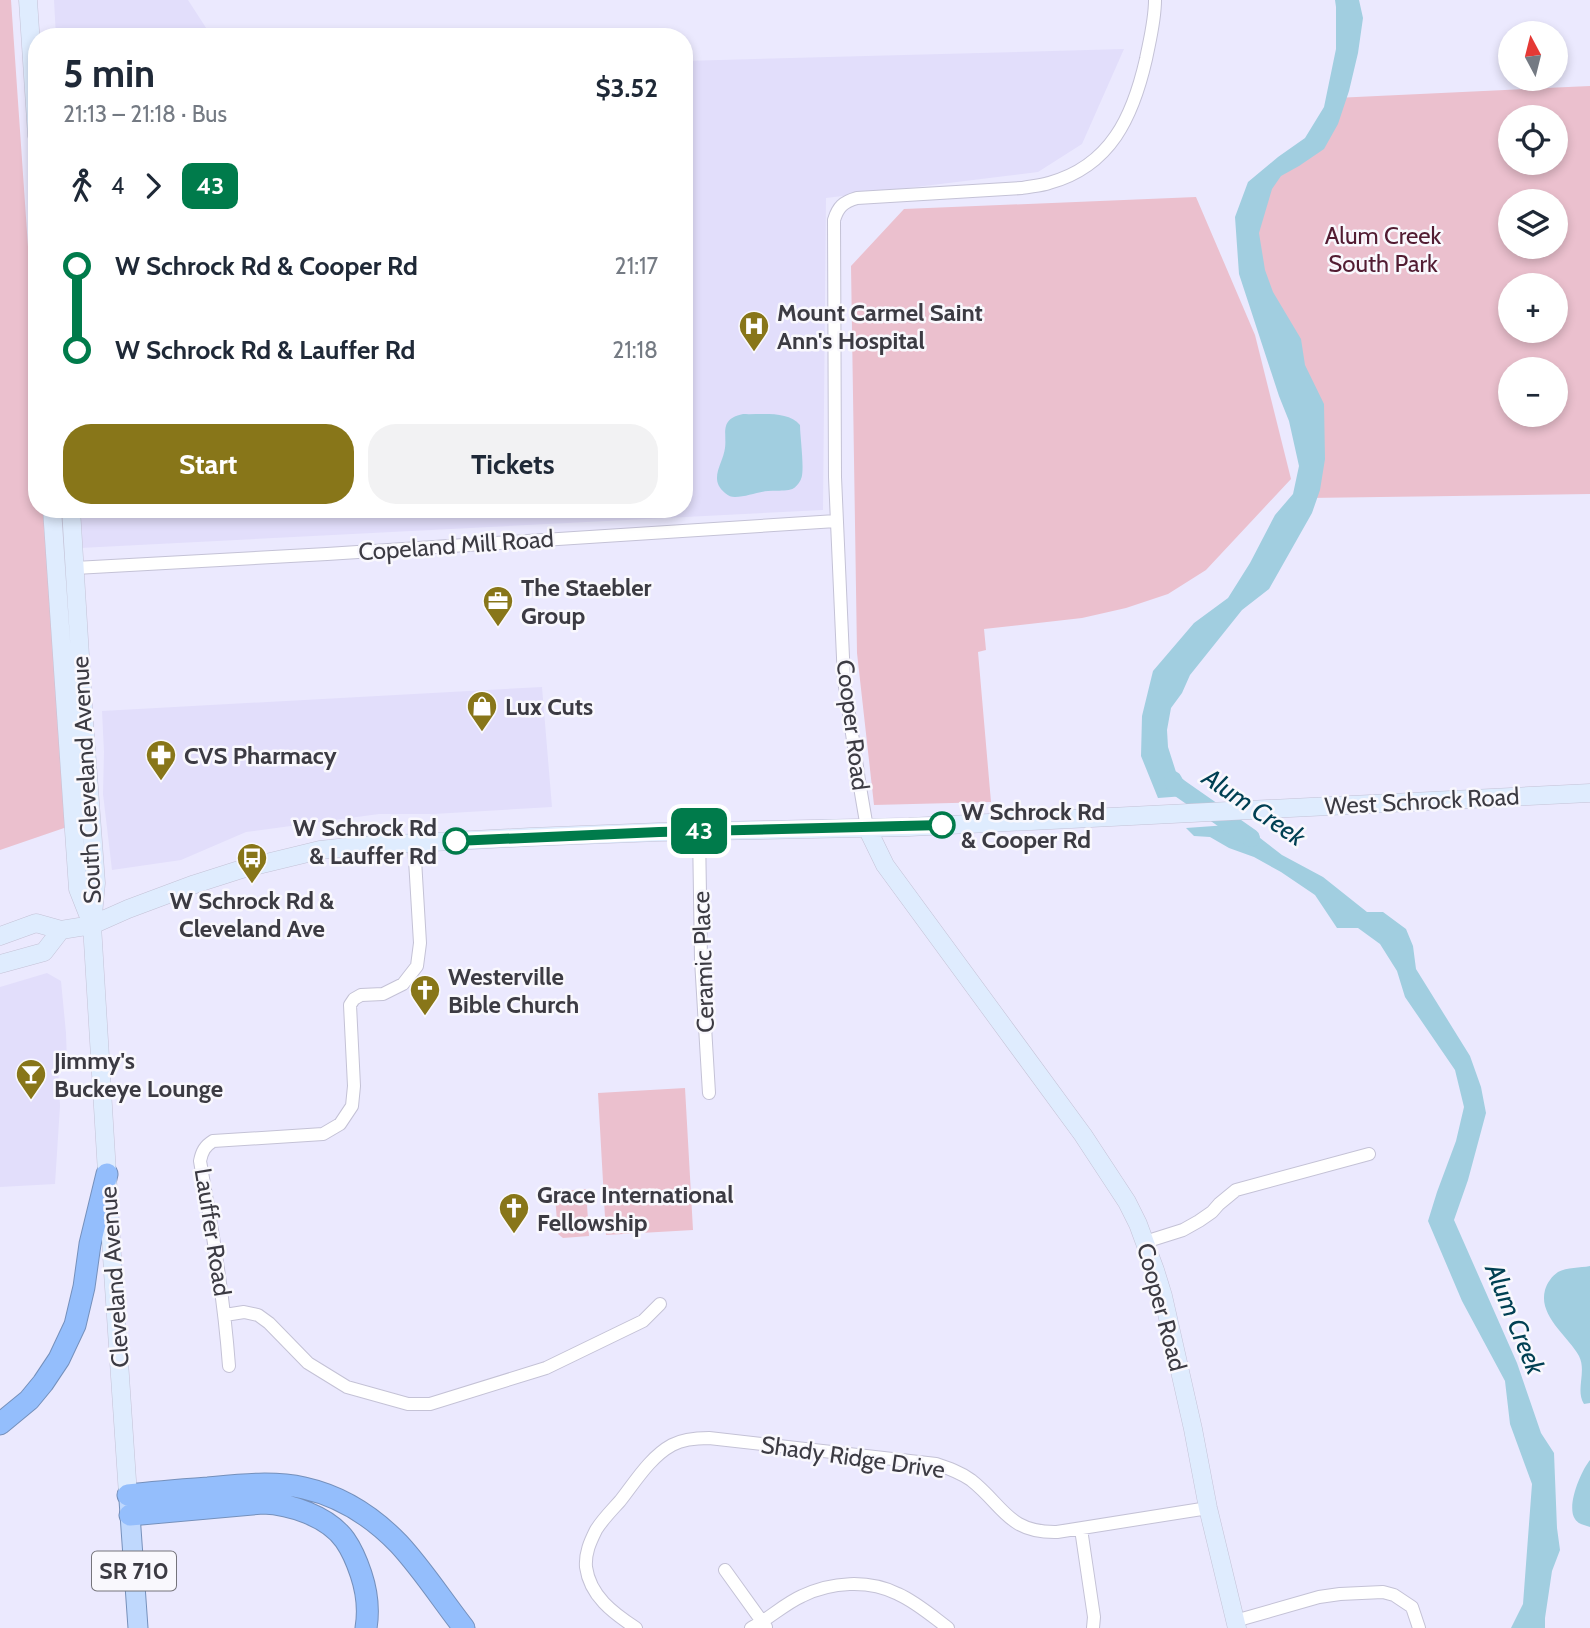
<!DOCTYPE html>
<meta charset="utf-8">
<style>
body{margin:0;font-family:Cabin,sans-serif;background:#f2f2f3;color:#1f2937;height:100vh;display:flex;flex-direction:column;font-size:26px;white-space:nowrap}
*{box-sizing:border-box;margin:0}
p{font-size:23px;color:#747a83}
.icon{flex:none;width:38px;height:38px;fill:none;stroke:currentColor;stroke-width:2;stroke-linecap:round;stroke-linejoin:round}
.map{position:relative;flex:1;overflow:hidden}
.drawer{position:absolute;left:28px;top:28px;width:665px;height:490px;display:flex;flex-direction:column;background:#fff;border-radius:28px;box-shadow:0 4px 10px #0003}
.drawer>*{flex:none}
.badge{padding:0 14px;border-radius:10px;font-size:24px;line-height:46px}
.needle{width:46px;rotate:353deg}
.fabs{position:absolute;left:1498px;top:21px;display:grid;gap:14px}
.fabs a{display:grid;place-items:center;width:70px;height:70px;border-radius:50%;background:#fff;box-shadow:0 4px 10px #0003;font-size:35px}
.map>.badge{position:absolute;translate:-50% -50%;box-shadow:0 0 0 4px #fff}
.legs{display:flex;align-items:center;gap:10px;height:77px;padding:0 35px;font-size:23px}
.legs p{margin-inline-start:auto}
.head{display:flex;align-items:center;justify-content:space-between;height:119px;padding:0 35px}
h1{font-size:38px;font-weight:700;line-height:52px}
.button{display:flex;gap:14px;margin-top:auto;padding:14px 35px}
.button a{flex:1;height:80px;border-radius:28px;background:#887619;color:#fff;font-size:28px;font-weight:700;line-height:80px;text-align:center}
.button a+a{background:#f2f2f3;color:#1f2937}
ul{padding:0 35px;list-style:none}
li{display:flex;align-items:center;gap:24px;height:84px;font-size:26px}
li i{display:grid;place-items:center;width:10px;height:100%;margin:0 9px;background:currentColor}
li i::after{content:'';width:18px;height:18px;margin:-9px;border:5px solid;border-radius:50%;background:#fff}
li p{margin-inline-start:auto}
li:first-child i{background:linear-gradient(#0000 50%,currentColor 0)}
li:last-child i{background:linear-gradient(currentColor 50%,#0000 0)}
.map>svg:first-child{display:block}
</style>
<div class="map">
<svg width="1590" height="1628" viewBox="0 0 1590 1628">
<rect width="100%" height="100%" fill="#ebe9fe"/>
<!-- built -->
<path fill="#e2defb" d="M 54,0 L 188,0 L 212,37 L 56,37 Z
M 1124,49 L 1082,144 L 1038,172 L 826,198 L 823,510 L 80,548 L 79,509 L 684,509 L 684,61 Z
M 542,687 L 552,807 L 434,814 L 379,814 L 246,832 L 181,860 L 112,870 L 103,794 L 104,752 L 102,711 Z
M 47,973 L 61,981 L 66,1033 L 67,1063 L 58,1064 L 60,1106 L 55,1184 L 0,1187 L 0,987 Z"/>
<!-- green -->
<path fill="#ebc0ce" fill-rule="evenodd" d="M 0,0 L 11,0 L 37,377 L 37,509 L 46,509 L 67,827 L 0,850 Z
M 1590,86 L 1590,494 L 1308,498 L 1248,230 L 1263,178 L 1314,140 L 1335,98 ZM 1510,117 L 1556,117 L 1556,163 L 1510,163 ZM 1510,201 L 1556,201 L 1556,247 L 1510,247 ZM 1510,285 L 1556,285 L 1556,331 L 1510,331 ZM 1510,369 L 1556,369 L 1556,415 L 1510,415 Z
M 1196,197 L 1255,335 L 1291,479 L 1206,570 L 1168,594 L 1126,608 L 1082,618 L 984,629 L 986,650 L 978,652 L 991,802 L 874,805 L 857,653 L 851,266 L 904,209 Z
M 685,1088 L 693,1230 L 606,1235 L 598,1093 Z
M 586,1189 L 589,1236 L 563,1238 L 558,1234 L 555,1196 L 558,1191 Z"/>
<!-- water -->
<path fill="#a1cee0" d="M 1335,0 L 1359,0 L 1363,18 L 1358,53 L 1349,91 L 1338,124 L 1324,149 L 1299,166 L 1281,176 L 1272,189 L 1259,233 L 1265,270 L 1273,292 L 1301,339 L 1305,365 L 1324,404 L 1325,459 L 1320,490 L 1312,513 L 1269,589 L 1242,610 L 1190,675 L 1182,693 L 1171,708 L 1167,730 L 1168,747 L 1176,772 L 1198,795 L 1158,798 L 1141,756 L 1142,716 L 1153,671 L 1194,623 L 1228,598 L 1250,563 L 1275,515 L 1293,494 L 1299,466 L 1289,421 L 1279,396 L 1239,274 L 1235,217 L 1248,182 L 1278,157 L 1305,138 L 1324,107 L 1336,49 L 1336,7 Z
M 743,414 C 760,415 788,410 800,425 C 800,437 805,471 801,479 C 800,482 796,487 794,488 C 788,492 776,490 768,491 C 757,492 746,497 735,497 C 731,497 729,496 725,493 C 708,479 723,464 725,448 C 727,433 719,419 743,414 Z
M 1242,824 L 1282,855 L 1323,877 L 1367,912 L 1383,912 L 1406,929 L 1413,946 L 1416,969 L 1470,1056 L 1481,1087 L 1486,1113 L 1468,1180 L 1454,1220 L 1517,1363 L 1541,1433 L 1554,1453 L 1557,1528 L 1560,1550 L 1552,1571 L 1545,1618 L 1545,1628 L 1511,1628 L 1523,1604 L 1532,1484 L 1510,1424 L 1505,1381 L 1462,1301 L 1428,1221 L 1437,1192 L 1456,1141 L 1464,1107 L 1455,1070 L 1405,997 L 1397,971 L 1380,944 L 1358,928 L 1337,928 L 1315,895 L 1281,872 L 1254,857 L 1229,848 L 1210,837 L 1194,836 L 1186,828 Z
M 1590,1266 L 1590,1403 L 1584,1404 C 1575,1390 1587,1372 1579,1356 C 1568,1336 1538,1316 1545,1290 C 1547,1283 1552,1276 1558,1272 C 1567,1267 1580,1268 1590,1266 Z
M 1590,1460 L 1590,1527 C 1584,1525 1578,1524 1575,1519 C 1566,1506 1581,1471 1590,1460 Z"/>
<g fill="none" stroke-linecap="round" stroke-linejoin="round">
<!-- river -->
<path stroke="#a1cee0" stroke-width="18" d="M 1173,780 L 1175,785 L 1251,838"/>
<!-- street casing -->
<g stroke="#c4c2d6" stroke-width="14">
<path id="street" d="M 75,568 L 327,554 L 836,521
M 867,828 L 860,787 L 844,680 L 835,477 L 834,220 C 838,207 843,202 857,198 L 1022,188 C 1031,186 1040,186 1049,183 C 1111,166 1133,116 1146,59 C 1150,39 1155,20 1155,0
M 699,831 L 701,960 L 709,1093
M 1145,1242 L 1183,1230 L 1199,1221 L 1212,1212 L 1219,1204 L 1236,1190 L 1369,1154
M 225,1315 L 244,1312 L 258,1315 L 269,1323 L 308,1363 L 347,1387 L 408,1404 L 430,1404 L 546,1368 L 643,1321 L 660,1304
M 229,1366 C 224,1297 212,1229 200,1161 C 202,1151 205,1146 213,1141 L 323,1134 L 340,1124 L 352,1106 L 354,1086 L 350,1005 L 354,999 L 361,995 L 383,994 L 403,984 L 417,966 L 420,943 L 414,843
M 1081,1529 L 1094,1617 L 1093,1628
M 725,1570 L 766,1627
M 1235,1621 L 1319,1597 L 1340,1594 L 1383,1592 L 1394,1595 L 1412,1607 L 1419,1628
M 636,1628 C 613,1613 590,1596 586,1567 C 585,1553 590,1542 596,1530 C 602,1520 612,1510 620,1501 C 635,1482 650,1457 672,1445 C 683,1439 696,1438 709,1438 L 936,1464 C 948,1468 960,1472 971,1480 C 1004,1506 1008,1533 1057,1532 L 1208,1508
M 751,1628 C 769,1619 784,1604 802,1596 C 831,1582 868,1579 898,1594 C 916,1602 932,1616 948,1628"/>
</g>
<!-- secondary casing -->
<g stroke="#c4c2d6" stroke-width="19">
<path id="secondary" d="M 28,0 L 37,136
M 52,509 L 78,889 L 91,922
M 71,509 L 84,721 L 96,883 L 92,925 L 113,1272 L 128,1495
M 867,828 L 885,865 L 1083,1135 L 1127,1202 L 1138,1224 L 1155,1270 L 1163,1296 L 1193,1429 L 1208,1508 L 1237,1628
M 0,936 L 36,923 L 61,930 L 92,925 L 128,909 L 195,884 L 242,869 L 320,850 L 357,846 L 530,837 L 659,832 L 909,827 L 1590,793
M 0,964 L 44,952 L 61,930"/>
</g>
<!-- primary casing -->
<g stroke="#7590bb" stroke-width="21">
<path id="primary" d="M 129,1500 L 138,1628"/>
</g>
<!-- highway casing -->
<g stroke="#7590bb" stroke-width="23">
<path id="highway" d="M 0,1424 L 29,1400 L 43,1383 L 59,1359 L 75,1325 L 84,1287 L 90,1244 L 107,1174
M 128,1495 C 155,1492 181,1490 208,1488 C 239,1485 273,1481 304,1488 C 340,1496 373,1517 399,1544 C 423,1570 442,1600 464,1628
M 130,1515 L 263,1503 C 290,1504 328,1516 345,1540 C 352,1550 357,1562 361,1574 C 367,1592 369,1610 366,1628"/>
</g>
<!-- street -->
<use href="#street" stroke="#fff" stroke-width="12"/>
<!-- secondary -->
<use href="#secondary" stroke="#dfecfe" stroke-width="18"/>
<!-- primary -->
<use href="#primary" stroke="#bfd8fd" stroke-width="19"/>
<!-- highway -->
<use href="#highway" stroke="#94befc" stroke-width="21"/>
</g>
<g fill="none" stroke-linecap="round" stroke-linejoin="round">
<!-- line-1 casing -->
<g stroke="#fff" stroke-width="16">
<path id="line-1" d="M 456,841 L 659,832 L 942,825"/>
</g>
<!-- line-1 -->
<use href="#line-1" stroke="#007b4b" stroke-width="10"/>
</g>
<!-- icons -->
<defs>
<g id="hospital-pin" transform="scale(1.575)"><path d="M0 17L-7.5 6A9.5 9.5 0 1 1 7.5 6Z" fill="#887619" stroke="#f9f8fd"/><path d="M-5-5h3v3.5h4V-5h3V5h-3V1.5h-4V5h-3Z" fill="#fff"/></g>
<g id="office-pin" transform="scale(1.575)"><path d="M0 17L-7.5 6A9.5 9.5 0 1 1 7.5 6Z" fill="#887619" stroke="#f9f8fd"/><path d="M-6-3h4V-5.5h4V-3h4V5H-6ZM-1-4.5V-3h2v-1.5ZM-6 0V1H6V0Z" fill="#fff"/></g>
<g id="shop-pin" transform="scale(1.575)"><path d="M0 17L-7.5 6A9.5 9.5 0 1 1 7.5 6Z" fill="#887619" stroke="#f9f8fd"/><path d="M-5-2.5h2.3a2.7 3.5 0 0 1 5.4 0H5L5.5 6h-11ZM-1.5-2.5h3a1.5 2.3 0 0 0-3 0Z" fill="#fff"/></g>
<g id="pharmacy-pin" transform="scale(1.575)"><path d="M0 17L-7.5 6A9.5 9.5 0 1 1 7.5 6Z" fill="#887619" stroke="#f9f8fd"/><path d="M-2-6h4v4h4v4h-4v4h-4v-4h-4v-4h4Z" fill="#fff"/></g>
<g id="bus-pin" transform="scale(1.575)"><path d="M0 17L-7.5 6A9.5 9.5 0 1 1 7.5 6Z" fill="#887619" stroke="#f9f8fd"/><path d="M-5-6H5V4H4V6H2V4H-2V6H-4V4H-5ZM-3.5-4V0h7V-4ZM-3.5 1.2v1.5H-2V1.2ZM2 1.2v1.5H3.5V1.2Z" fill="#fff"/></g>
<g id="church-pin" transform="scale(1.575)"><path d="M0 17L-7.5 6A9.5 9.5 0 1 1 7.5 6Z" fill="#887619" stroke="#f9f8fd"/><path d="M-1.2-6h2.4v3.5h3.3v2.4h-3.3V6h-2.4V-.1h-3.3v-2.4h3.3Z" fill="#fff"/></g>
<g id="bar-pin" transform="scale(1.575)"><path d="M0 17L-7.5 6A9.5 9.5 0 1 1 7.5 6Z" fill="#887619" stroke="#f9f8fd"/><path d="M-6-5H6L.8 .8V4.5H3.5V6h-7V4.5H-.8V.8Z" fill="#fff"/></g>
</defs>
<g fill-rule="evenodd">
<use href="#hospital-pin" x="754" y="326"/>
<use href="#office-pin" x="498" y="601"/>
<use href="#shop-pin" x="482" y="706"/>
<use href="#pharmacy-pin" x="161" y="755"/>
<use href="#bus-pin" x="252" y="858"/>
<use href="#church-pin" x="425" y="990"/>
<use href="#bar-pin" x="31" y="1074"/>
<use href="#church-pin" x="514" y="1208"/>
</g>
<!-- markers -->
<g fill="#fff" stroke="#007b4b" stroke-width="3.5">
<circle cx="942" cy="825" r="12"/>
<circle cx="456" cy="841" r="12"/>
</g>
<g text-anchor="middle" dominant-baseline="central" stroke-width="5" stroke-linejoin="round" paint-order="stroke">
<!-- shield labels -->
<rect fill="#f9f8fd" stroke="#75747b" stroke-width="2" x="92" y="1551.5" width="84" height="39" rx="5"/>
<g font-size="23" font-weight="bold" fill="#3c3b43">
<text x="134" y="1571">SR 710</text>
</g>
<!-- park labels -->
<g font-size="24" fill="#521c32" stroke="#f9f8fd">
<text x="1383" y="235">Alum Creek<tspan x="1383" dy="28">South Park</tspan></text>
</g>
<!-- poi labels -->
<g font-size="24" font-weight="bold" fill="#3c3b43" stroke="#f9f8fd" text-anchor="start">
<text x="777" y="312">Mount Carmel Saint<tspan x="777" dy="28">Ann's Hospital</tspan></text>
<text x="521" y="587">The Staebler<tspan x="521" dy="28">Group</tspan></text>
<text x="505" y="706">Lux Cuts</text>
<text x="184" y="755">CVS Pharmacy</text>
<text x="252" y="900" text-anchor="middle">W Schrock Rd &amp;<tspan x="252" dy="28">Cleveland Ave</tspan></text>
<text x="448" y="976">Westerville<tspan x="448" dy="28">Bible Church</tspan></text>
<text x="54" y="1060">Jimmy's<tspan x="54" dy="28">Buckeye Lounge</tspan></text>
<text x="537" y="1194">Grace International<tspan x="537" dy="28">Fellowship</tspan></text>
</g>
<!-- street labels -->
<g font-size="24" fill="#3c3b43" stroke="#f9f8fd">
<text transform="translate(456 545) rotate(-4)">Copeland Mill Road</text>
<text transform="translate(853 725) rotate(83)">Cooper Road</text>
<text transform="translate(86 780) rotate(-93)">South Cleveland Avenue</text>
<text transform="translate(1422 801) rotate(-3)">West Schrock Road</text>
<text transform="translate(703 962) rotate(-92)">Ceramic Place</text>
<text transform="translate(213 1232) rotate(81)">Lauffer Road</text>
<text transform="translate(114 1277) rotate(-94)">Cleveland Avenue</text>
<text transform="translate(1162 1307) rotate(75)">Cooper Road</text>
<text transform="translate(853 1457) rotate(8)">Shady Ridge Drive</text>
</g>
<!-- stop labels -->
<g font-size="24" font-weight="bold" fill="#3c3b43" stroke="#f9f8fd" text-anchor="start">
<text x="961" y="811">W Schrock Rd<tspan x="961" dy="28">&amp; Cooper Rd</tspan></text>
<text x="437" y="827" text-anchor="end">W Schrock Rd<tspan x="437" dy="28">&amp; Lauffer Rd</tspan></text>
</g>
<!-- water labels -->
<g font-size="26" font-style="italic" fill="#004053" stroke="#f9f8fd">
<text transform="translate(1254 807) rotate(34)">Alum Creek</text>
<text transform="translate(1515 1319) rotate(68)">Alum Creek</text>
</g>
</g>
</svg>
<div class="fabs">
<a><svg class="needle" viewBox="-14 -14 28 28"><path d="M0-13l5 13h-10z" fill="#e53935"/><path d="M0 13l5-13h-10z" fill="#747a83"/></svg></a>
<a><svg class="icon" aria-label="locate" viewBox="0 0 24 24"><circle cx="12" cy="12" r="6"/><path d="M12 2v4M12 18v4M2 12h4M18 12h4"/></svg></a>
<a><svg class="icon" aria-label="layers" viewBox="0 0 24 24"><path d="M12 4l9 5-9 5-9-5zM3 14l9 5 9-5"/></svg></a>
<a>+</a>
<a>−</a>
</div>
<b class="badge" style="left:699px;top:831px;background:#007b4b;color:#fff">43</b>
<section class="drawer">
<div class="head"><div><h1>5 min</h1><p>21:13 – 21:18 · Bus</p></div><b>$3.52</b></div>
<div class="legs"><svg class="icon" aria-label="walk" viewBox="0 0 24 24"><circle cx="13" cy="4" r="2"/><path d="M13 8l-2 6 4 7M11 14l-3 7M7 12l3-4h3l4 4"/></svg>4<svg class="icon" aria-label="forward" viewBox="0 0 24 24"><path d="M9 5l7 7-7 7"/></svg><b class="badge" style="background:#007b4b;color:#fff">43</b></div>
<ul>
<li><i style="color:#007b4b"></i><b>W Schrock Rd &amp; Cooper Rd</b><p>21:17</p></li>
<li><i style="color:#007b4b"></i><b>W Schrock Rd &amp; Lauffer Rd</b><p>21:18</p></li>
</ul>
<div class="button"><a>Start</a><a>Tickets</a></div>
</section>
</div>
